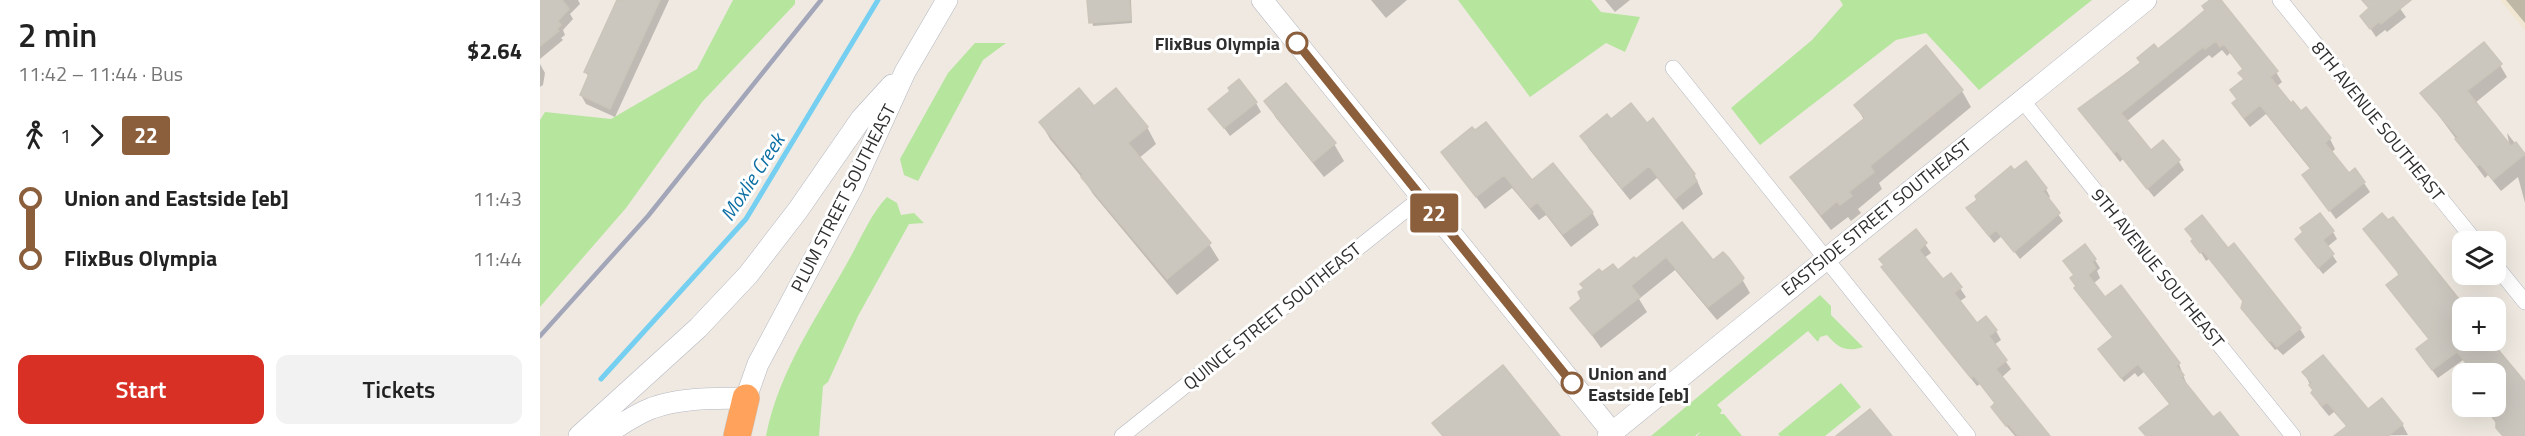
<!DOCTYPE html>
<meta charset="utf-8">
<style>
body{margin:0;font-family:"Titillium Web",sans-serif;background:#f2f2f2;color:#222;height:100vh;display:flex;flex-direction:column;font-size:22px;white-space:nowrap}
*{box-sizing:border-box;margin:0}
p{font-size:20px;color:#767676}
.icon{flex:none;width:33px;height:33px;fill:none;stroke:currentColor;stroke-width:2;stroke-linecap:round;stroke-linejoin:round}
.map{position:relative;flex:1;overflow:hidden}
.sheet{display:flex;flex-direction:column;background:#fff;width:540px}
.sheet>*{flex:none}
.badge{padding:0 12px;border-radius:4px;font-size:21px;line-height:39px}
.fabs{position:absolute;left:1912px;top:231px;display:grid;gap:12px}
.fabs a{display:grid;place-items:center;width:54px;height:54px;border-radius:12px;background:#fff;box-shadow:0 6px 24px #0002;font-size:30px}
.map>.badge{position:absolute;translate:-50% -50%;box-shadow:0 0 0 3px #fff}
.legs{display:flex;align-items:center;gap:9px;height:66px;padding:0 18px;font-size:20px}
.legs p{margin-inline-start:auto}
.summary{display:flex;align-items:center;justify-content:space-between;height:102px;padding:0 18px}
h1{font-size:33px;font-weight:600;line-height:45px}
.primary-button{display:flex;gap:12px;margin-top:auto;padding:12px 18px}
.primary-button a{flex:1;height:69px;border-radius:12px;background:#d93025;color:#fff;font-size:24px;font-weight:600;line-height:69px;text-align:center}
.primary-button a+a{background:#f2f2f2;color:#222}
ul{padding:0 18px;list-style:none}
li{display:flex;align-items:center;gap:21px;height:60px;font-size:22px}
li i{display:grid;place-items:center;width:9px;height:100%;margin:0 8px;background:currentColor}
li i::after{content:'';width:15px;height:15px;margin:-8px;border:4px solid;border-radius:50%;background:#fff}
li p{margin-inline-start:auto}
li:first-child i{background:linear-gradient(#0000 50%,currentColor 0)}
li:last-child i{background:linear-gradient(currentColor 50%,#0000 0)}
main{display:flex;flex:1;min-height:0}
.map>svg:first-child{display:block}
</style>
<main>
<section class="sheet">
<div class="summary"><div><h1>2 min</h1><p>11:42 – 11:44 · Bus</p></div><b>$2.64</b></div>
<div class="legs"><svg class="icon" aria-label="walk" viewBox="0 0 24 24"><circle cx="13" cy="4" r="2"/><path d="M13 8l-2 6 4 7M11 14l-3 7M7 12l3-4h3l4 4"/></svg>1<svg class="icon" aria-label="forward" viewBox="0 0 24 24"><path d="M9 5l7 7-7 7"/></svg><b class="badge" style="background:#8b5e3c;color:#fff">22</b></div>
<ul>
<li><i style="color:#8b5e3c"></i><b>Union and Eastside [eb]</b><p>11:43</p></li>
<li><i style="color:#8b5e3c"></i><b>FlixBus Olympia</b><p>11:44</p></li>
</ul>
<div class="primary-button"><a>Start</a><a>Tickets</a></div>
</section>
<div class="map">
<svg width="1985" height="436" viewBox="0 0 1985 436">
<rect width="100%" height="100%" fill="#efe9e1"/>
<!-- education -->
<path fill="#f0e6d1" d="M 1960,0 L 1985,0 L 1985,31 L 1980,24 Z"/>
<!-- green -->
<path fill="#b6e59e" d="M 193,0 L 255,0 L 255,4 L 162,102 L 86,208 L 0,307 L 0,120 L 5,112 L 71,119 L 157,69 Z
M 918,0 L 1051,0 L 1061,12 L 1100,17 L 1085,52 L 1066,43 L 990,97 Z
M 1300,0 L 1552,0 L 1439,90 L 1386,33 L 1356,40 L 1220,145 L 1191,108 L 1272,40 L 1303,5 Z
M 435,43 L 466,43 L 443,60 L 378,181 L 364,175 L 360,159 L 408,73 Z
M 347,197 L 357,203 L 361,215 L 374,213 L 384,223 L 369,224 L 318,316 L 288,382 L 283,386 L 279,436 L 226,436 C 239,369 279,315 311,256 C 322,236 331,214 347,197 Z
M 1280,295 L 1291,306 L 1291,315 L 1323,347 C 1305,353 1298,347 1287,335 L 1280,337 L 1278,342 L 1268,331 L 1177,405 L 1182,410 L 1180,414 L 1184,414 L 1202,436 L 1157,436 L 1161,431 L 1155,436 L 1111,436 Z
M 1301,383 L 1321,407 L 1285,436 L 1240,436 L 1238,434 Z"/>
<!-- shadow -->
<path fill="#0003" d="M 0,0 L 38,0 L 40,4 L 30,14 L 33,19 L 23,30 L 25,35 L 21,38 L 23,40 L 0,59 Z
M 79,0 L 129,0 L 75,117 L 46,104 L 41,95 L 49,78 L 46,72 Z
M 548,0 L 591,0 L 592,23 L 553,26 Z
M 831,0 L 867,0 L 846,18 Z
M 1065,0 L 1090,0 L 1075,12 Z
M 1672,0 L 1679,0 L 1736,72 L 1742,82 L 1736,87 L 1751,105 L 1761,113 L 1765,109 L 1790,139 L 1795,149 L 1791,153 L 1808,175 L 1824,183 L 1830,192 L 1796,219 L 1764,176 L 1771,170 L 1726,114 L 1710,127 L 1699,113 L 1694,103 L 1698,100 L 1692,91 L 1705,81 L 1700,73 L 1704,70 L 1690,53 L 1687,56 L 1682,50 L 1672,58 L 1669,55 L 1586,122 L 1610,152 L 1638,160 L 1644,170 L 1614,197 L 1583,159 L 1580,162 L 1540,109 L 1666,11 Z
M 1831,0 L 1854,0 L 1866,17 L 1847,32 L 1845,30 L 1836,37 L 1822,16 L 1830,9 Z
M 1966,0 L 1985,0 L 1985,23 Z
M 0,64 L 5,73 L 3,85 L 0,87 Z
M 1960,65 L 1967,77 L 1935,103 L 1970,148 L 1967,133 L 1985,156 L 1985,203 L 1978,177 L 1961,191 L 1948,175 L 1945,178 L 1882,93 Z
M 1422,91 L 1431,107 L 1339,183 L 1342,189 L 1318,209 L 1321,213 L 1311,221 L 1308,217 L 1291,230 L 1262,193 L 1252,177 L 1324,120 L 1316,105 Z
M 726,101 L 794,144 L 804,161 L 784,177 L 736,118 Z
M 716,103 L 721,112 L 690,136 L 670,109 Z
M 1071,121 L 1154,174 L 1163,194 L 1143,210 L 1117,178 L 1090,200 L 1049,149 L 1042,137 Z
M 501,123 L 607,127 L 616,144 L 598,159 L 669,244 L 679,260 L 637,295 L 553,194 L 544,180 L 510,139 Z
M 935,132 L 991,182 L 1052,212 L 1059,225 L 1031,247 L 1006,215 L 999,220 L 972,188 L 945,209 L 903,152 Z
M 1506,189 L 1510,197 L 1507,199 L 1523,221 L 1480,259 L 1462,236 L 1454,243 L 1428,209 Z
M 1142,224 L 1172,262 L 1202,279 L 1210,293 L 1177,320 L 1135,270 L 1099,299 L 1107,312 L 1061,348 L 1032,308 L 1043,300 L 1062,275 L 1078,272 L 1096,261 Z
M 1647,229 L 1760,329 L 1765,337 L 1743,355 L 1737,349 L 1735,350 L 1708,317 L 1703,308 L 1704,303 L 1669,259 L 1666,261 Z
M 1825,229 L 1923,308 L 1923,340 L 1985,385 L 1985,436 L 1967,436 L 1943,406 L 1956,406 L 1956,374 L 1934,374 L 1923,360 L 1898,378 L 1883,358 L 1878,350 L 1890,340 L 1853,294 L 1863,276 Z
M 1376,231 L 1391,253 L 1384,258 L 1402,281 L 1411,275 L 1426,297 L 1419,302 L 1437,325 L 1446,318 L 1456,331 L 1461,340 L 1454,345 L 1471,369 L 1461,378 L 1507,436 L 1475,436 L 1458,416 L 1453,407 L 1456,405 L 1440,384 L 1437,386 L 1349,276 L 1343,268 Z
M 1793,232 L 1797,239 L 1787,247 L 1797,262 L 1783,274 L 1756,240 Z
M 1555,260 L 1560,268 L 1557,271 L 1560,278 L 1553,284 L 1565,300 L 1580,287 L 1639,364 L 1647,385 L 1673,419 L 1696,436 L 1606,436 L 1630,405 L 1604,372 L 1598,377 L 1595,373 L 1584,382 L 1560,349 L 1574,339 L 1541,297 L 1535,289 L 1535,277 L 1525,261 Z
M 1764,372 L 1828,411 L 1862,424 L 1868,435 L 1806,436 L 1807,427 L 1794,412 L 1789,416 L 1779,404 Z"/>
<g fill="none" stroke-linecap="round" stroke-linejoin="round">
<!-- stream -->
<path stroke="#75cff0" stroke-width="5" d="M 61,379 L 206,219 L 338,0"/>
</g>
<!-- building -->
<path fill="#cbc7bf" stroke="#cbc5ba" stroke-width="1.5" d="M 0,0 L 22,0 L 29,9 L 18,21 L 21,25 L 17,29 L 19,31 L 0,46 Z
M 77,0 L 120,0 L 70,109 L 40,95 L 49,74 L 44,72 Z
M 547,0 L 589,0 L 591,20 L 549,23 Z
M 1670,0 L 1681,0 L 1738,71 L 1730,77 L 1751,103 L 1753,101 L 1761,111 L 1766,107 L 1791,138 L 1785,143 L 1809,173 L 1815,168 L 1825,182 L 1789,211 L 1762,175 L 1771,168 L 1720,105 L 1704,118 L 1692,103 L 1697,99 L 1690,90 L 1704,79 L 1698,73 L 1703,69 L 1684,44 L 1680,47 L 1676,41 L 1665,49 L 1663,47 L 1581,113 L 1611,150 L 1623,140 L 1640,160 L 1607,189 L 1577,151 L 1574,153 L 1538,109 L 1601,63 L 1597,58 L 1614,44 L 1618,49 L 1645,27 L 1665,10 L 1662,6 Z
M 1822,0 L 1871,0 L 1841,24 L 1839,22 L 1830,29 L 1820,16 L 1829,8 Z
M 1944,42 L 1962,64 L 1927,91 L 1971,146 L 1976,142 L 1985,154 L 1953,180 L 1940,164 L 1937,166 L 1915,139 L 1918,137 L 1880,93 Z
M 1386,45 L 1423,90 L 1330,166 L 1334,172 L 1309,192 L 1312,196 L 1300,205 L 1297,201 L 1281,215 L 1250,177 L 1325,118 L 1314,105 Z
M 699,79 L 717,102 L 684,128 L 668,109 L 690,91 L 688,88 Z
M 746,83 L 796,143 L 773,162 L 724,101 Z
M 539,88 L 554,106 L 576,88 L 608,127 L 588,143 L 671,243 L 627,279 L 541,177 L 543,175 L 499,122 Z
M 1091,103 L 1107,123 L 1113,118 L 1155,174 L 1153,176 L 1157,181 L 1135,199 L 1109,166 L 1082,188 L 1040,136 L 1067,114 L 1071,119 Z
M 946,122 L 992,180 L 1013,163 L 1053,212 L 1023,234 L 997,202 L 990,208 L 964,175 L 936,197 L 901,152 L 932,127 L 935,130 Z
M 1486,161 L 1507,188 L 1503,191 L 1520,213 L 1474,252 L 1456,230 L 1449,236 L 1426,208 L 1437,200 L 1435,196 L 1471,166 L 1474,170 Z
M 1780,213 L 1794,231 L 1783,240 L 1794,254 L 1778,268 L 1755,239 L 1763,232 L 1760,228 Z
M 1842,213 L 1848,220 L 1853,217 L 1923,304 L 1923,340 L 1950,340 L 1985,382 L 1985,436 L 1963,436 L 1956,428 L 1956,422 L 1944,406 L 1956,406 L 1956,374 L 1935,374 L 1917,352 L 1892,370 L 1876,349 L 1889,339 L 1846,285 L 1859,275 L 1857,271 L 1823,229 Z
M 1662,215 L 1688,248 L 1694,243 L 1761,328 L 1737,347 L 1731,340 L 1729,342 L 1701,308 L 1703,301 L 1663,251 L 1660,253 L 1651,241 L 1653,239 L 1645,229 Z
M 1142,222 L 1173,260 L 1183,252 L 1189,258 L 1204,278 L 1201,282 L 1168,307 L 1126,257 L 1091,286 L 1100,297 L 1052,335 L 1030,308 L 1041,299 L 1038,292 L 1044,288 L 1040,284 L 1059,269 L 1062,272 L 1073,264 L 1078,270 L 1094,257 L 1096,259 Z
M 1376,229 L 1387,243 L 1379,250 L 1403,279 L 1411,273 L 1422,287 L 1414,293 L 1437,323 L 1446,316 L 1457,330 L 1449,336 L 1467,360 L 1456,369 L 1510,436 L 1478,436 L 1468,424 L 1466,426 L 1451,407 L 1455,403 L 1434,376 L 1431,378 L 1341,267 L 1344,265 L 1339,259 Z
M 1545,244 L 1556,259 L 1552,262 L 1556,268 L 1548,275 L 1565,297 L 1581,285 L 1640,363 L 1636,366 L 1644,375 L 1641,377 L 1673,417 L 1680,412 L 1699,436 L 1606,436 L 1599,428 L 1630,404 L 1598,364 L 1581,378 L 1558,349 L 1573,337 L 1534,288 L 1536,286 L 1530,278 L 1534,275 L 1523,261 Z
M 1783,355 L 1828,409 L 1842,398 L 1863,424 L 1848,436 L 1794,436 L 1807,426 L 1787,402 L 1782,406 L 1771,393 L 1773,390 L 1769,385 L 1772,383 L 1762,372 Z
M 963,365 L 1020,436 L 903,436 L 892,423 Z
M 1330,409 L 1352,436 L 1296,436 Z"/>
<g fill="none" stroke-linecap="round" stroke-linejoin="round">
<!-- street casing -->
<g stroke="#b4b7c1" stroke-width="16">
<path id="street" d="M 1740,0 L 1936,242
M 1133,68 L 1428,436
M 1482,100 L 1753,436
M 1956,266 L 1985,302
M 582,436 L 882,197"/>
</g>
<!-- secondary casing -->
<g stroke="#b4b7c1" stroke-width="22">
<path id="secondary" d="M 722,0 L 1072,432
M 39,436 L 158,328 L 208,275 L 258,210 L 321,119 L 352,85
M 63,436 C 79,426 94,415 112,408 C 143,397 174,399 206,398 L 218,364 L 313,186 L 365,72 L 407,0
M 1068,436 L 1606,0"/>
</g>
<!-- highway casing -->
<g stroke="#c9c9c9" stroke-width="28">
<path id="highway" d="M 197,436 L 206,398"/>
</g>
<!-- street -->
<use href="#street" stroke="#fff" stroke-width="15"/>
<!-- secondary -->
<use href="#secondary" stroke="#fff" stroke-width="21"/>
<!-- highway -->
<use href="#highway" stroke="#ffa35c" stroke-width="27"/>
<!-- rail -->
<path stroke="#a3a6b8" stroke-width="4.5" d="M 0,336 L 108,216 L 281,0"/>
</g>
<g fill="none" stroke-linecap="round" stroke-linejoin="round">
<!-- line-1 casing -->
<g stroke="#fff" stroke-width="14">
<path id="line-1" d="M 757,43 L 1032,383"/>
</g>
<!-- line-1 -->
<use href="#line-1" stroke="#8b5e3c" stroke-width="9"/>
</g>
<!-- markers -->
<g fill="#fff" stroke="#8b5e3c" stroke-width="3">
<circle cx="757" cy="43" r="10"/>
<circle cx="1032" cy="383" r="10"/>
</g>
<g text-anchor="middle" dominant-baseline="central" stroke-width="6" stroke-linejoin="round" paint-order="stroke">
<!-- stop labels -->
<g font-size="18" font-weight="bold" fill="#2e2e2e" stroke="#fff" text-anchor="end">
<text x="740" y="43">FlixBus Olympia</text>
<text x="1048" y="373" text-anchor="start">Union and<tspan x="1048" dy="21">Eastside [eb]</tspan></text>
</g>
<!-- street labels -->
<g font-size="18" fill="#2e2e2e" stroke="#fff">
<text transform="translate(1838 121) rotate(51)">8TH AVENUE SOUTHEAST</text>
<text transform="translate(303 198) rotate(-63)">PLUM STREET SOUTHEAST</text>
<text transform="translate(1336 217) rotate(-39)">EASTSIDE STREET SOUTHEAST</text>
<text transform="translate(1618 268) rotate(51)">9TH AVENUE SOUTHEAST</text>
<text transform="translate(732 316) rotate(-39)">QUINCE STREET SOUTHEAST</text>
</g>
<!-- water labels -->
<g font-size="20" font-style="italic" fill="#0d6fa3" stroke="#fff">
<text transform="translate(212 177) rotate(-57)">Moxlie Creek</text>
</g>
</g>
</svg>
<div class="fabs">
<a><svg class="icon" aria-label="layers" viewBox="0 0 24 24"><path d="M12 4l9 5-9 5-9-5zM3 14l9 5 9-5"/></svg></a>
<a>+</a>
<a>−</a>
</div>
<b class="badge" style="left:894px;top:213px;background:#8b5e3c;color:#fff">22</b>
</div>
</main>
